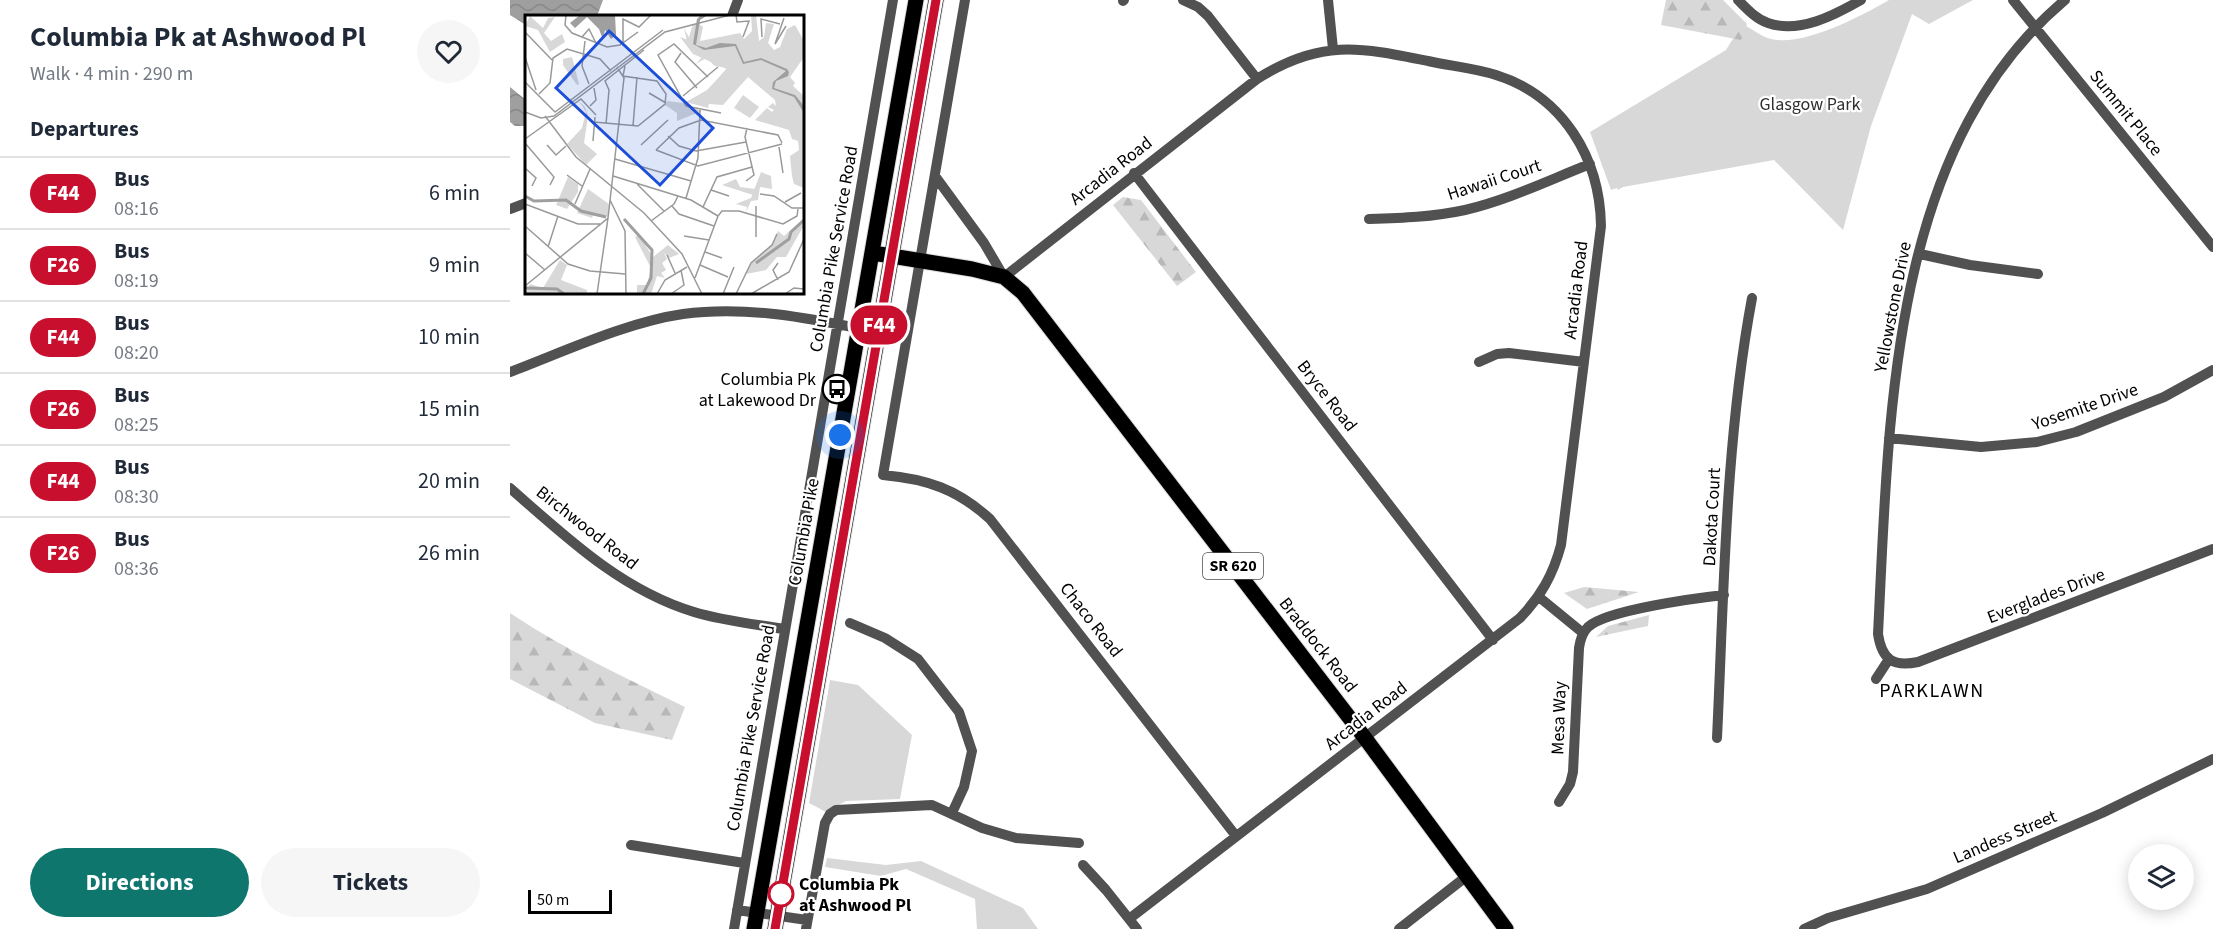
<!DOCTYPE html>
<meta charset="utf-8">
<style>
body{margin:0;font-family:"Source Sans 3",sans-serif;background:#f6f6f7;color:#1f2937;height:100vh;display:flex;flex-direction:column;font-size:22px;white-space:nowrap}
*{box-sizing:border-box;margin:0}
p{font-size:20px;color:#747a83}
.icon{flex:none;width:33px;height:33px;fill:none;stroke:currentColor;stroke-width:2;stroke-linecap:round;stroke-linejoin:round}
.map{position:relative;flex:1;overflow:hidden}
.drawer{display:flex;flex-direction:column;background:#fff;width:510px}
.drawer>*{flex:none}
.badge{padding:0 12px;border-radius:20px;font-size:21px;line-height:39px}
.controls{position:absolute;left:1618px;top:844px;display:grid;gap:12px}
.controls a{display:grid;place-items:center;width:66px;height:66px;border-radius:50%;background:#fff;box-shadow:0 3px 15px #0003;font-size:30px}
.scale{position:absolute;left:18px;bottom:15px;width:84px;box-sizing:border-box;padding-left:6px;border:3px solid #000;border-top:0;font-size:16px;line-height:21px;white-space:nowrap;color:#000;-webkit-text-stroke:4px #fff;paint-order:stroke}
.you{position:absolute;width:30px;height:30px;margin:-15px;border:4px solid #fff;border-radius:50%;background:#1a73e8;box-shadow:0 0 0 9px #1a73e833}
.map>.badge{position:absolute;translate:-50% -50%;box-shadow:0 0 0 3px #fff}
h2{padding:0 30px;font-size:22px;line-height:54px}
.round{display:grid;place-items:center;flex:none;width:63px;height:63px;border-radius:32px;background:#f6f6f7}
.overview{display:flex;align-items:center;justify-content:space-between;height:102px;padding:0 30px}
h1{font-size:28px;font-weight:700;line-height:45px}
.primary-button{display:flex;gap:12px;margin-top:auto;padding:12px 30px}
.primary-button a{flex:1;height:69px;border-radius:36px;background:#0f766e;color:#fff;font-size:24px;font-weight:700;line-height:69px;text-align:center}
.primary-button a+a{background:#f6f6f7;color:#1f2937}
ul{padding:0;list-style:none}
li{display:flex;align-items:center;gap:18px;height:72px;padding:0 30px;border-top:2px solid #e0e1e3}
li div{flex:1}
li b{display:block;font-size:22px}
li em{font-style:normal}
li .badge{min-width:66px;font-weight:700;text-align:center}
main{display:flex;flex:1;min-height:0}
.map>svg:first-child{display:block}
</style>
<main>
<section class="drawer">
<div class="overview"><div><h1>Columbia Pk at Ashwood Pl</h1><p>Walk · 4 min · 290 m</p></div><a class="round"><svg class="icon" aria-label="heart" viewBox="0 0 24 24"><path d="M12 20l-8-8c-3-5 5-10 8-4 3-6 11-1 8 4z"/></svg></a></div>
<h2>Departures</h2>
<ul>
<li><span class="badge" style="background:#c8102e;color:#fff">F44</span><div><b>Bus</b><p>08:16</p></div><em>6 min</em></li>
<li><span class="badge" style="background:#c8102e;color:#fff">F26</span><div><b>Bus</b><p>08:19</p></div><em>9 min</em></li>
<li><span class="badge" style="background:#c8102e;color:#fff">F44</span><div><b>Bus</b><p>08:20</p></div><em>10 min</em></li>
<li><span class="badge" style="background:#c8102e;color:#fff">F26</span><div><b>Bus</b><p>08:25</p></div><em>15 min</em></li>
<li><span class="badge" style="background:#c8102e;color:#fff">F44</span><div><b>Bus</b><p>08:30</p></div><em>20 min</em></li>
<li><span class="badge" style="background:#c8102e;color:#fff">F26</span><div><b>Bus</b><p>08:36</p></div><em>26 min</em></li>
</ul>
<div class="primary-button"><a>Directions</a><a>Tickets</a></div>
</section>
<div class="map">
<svg width="1703" height="929" viewBox="0 0 1703 929">
<defs>
<pattern id="forest-firs" width="22" height="20" patternUnits="userSpaceOnUse" patternTransform="scale(1.5)"><rect width="22" height="20" fill="#d8d8d8"/><path d="M5 1l3.5 6h-7zM16 11l3.5 6h-7z" fill="#b8b8b8"/></pattern>
<pattern id="water-waves" width="16" height="10" patternUnits="userSpaceOnUse" patternTransform="scale(1.5)"><rect width="16" height="10" fill="#9f9f9f"/><path d="M0 5q4-4 8 0t8 0" fill="none" stroke="#878787"/></pattern>
</defs>
<rect width="100%" height="100%" fill="#fff"/>
<!-- green -->
<path fill="#d8d8d8" d="M 1379,0 L 1463,0 L 1419,24 L 1402,14 L 1361,126 L 1333,230 L 1264,160 L 1113,187 L 1108,190 L 1107,188 L 1101,190 L 1080,132 L 1216,50 L 1232,24 C 1241,28 1252,37 1261,39 C 1294,47 1353,15 1379,0 Z
M 320,680 L 348,685 L 402,735 L 390,799 L 336,801 L 316,812 L 299,803 Z
M 317,858 L 376,865 L 411,861 L 513,908 L 528,929 L 467,929 L 465,899 L 396,869 L 371,876 L 315,867 Z"/>
<!-- forest -->
<path fill="url(#forest-firs)" d="M 1156,0 L 1213,0 L 1237,24 L 1231,40 L 1151,25 Z
M 613,197 L 631,200 L 686,272 L 667,286 L 603,205 Z
M 1074,587 L 1129,592 L 1077,609 L 1054,593 Z
M 0,613 C 55,650 116,678 175,707 L 162,740 L 85,723 L 0,679 Z
M 1139,615 L 1138,626 L 1086,637 L 1098,626 Z"/>
<!-- water -->
<path fill="url(#water-waves)" d="M 0,0 L 93,0 L 87,16 L 16,16 L 16,25 L 0,15 Z
M 0,87 L 16,100 L 16,126 L 5,126 L 0,122 Z"/>
<g fill="none" stroke-linecap="round" stroke-linejoin="round">
<!-- primary casing -->
<g stroke="#dbdbdb" stroke-width="17">
<path id="primary" d="M 363,253 L 462,269 L 494,277 L 513,293 L 855,738 L 996,929
M 244,929 L 406,0
M 265,929 L 426,0"/>
</g>
<!-- street -->
<path stroke="#515151" stroke-width="10" d="M 455,0 L 373,475 C 417,479 447,489 480,519 L 726,836
M 673,0 L 688,7 L 698,16 L 747,79
M 818,0 L 823,49
M 1228,0 C 1237,9 1246,19 1258,23 C 1289,34 1325,15 1351,0
M 1503,0 L 1703,247
M 1555,0 C 1378,149 1379,422 1368,634 C 1372,660 1383,667 1408,662 L 1703,549
M 613,1 L 614,0
M 222,16 L 228,0
M 624,173 L 983,640
M 425,176 L 474,243 L 494,277 L 747,79 C 810,39 849,47 918,61 C 940,66 964,68 986,75 C 1053,96 1090,158 1091,226 L 1051,545 C 1043,575 1031,596 1010,618 L 619,919
M 0,209 L 16,203
M 859,219 C 891,218 923,217 955,210 C 998,200 1039,180 1080,164
M 1410,254 L 1460,265 L 1528,274
M 969,362 L 987,354 L 999,353 L 1074,362
M 0,372 C 53,352 117,322 173,314 C 239,305 303,319 367,332
M 1379,438 L 1471,447 L 1527,442 L 1566,432 L 1654,397 L 1703,370
M 0,488 C 56,537 111,590 184,612 C 214,621 244,624 274,629
M 1029,597 L 1073,633
M 340,623 L 375,638 L 408,659 L 449,712 L 462,751 L 454,787 L 442,813
M 1366,679 L 1379,659
M 1207,738 C 1214,592 1215,443 1242,298
M 1049,802 L 1060,784 L 1063,772 L 1069,648 C 1070,641 1072,633 1078,627 C 1096,610 1187,598 1214,595
M 121,845 L 234,863
M 573,865 L 596,890 L 627,929
M 227,910 L 297,920
M 224,929 L 383,0
M 296,929 L 315,823 L 320,814 L 326,810 L 422,805 L 472,828 L 506,838 L 569,843
M 889,929 L 957,876
M 1294,929 L 1318,918 L 1417,889 L 1592,813 L 1703,759"/>
<!-- primary -->
<use href="#primary" stroke="#000" stroke-width="15"/>
</g>
<g fill="none" stroke-linecap="round" stroke-linejoin="round">
<!-- line casing -->
<g stroke="#fff" stroke-width="14">
<path id="line" d="M 265,929 L 426,0"/>
</g>
<!-- line -->
<use href="#line" stroke="#c8102e" stroke-width="9"/>
<!-- walk -->
<path stroke="#000" stroke-width="6" stroke-dasharray="0 10.8" d="M 271,894 L 251,890 L 330,435"/>
</g>
<!-- icons -->
<defs>
<g id="bus-ring" transform="scale(1.5)"><circle r="9.5" fill="#fff" stroke="#000" stroke-width="1.5"/><path d="M-5-6H5V4H4V6H2V4H-2V6H-4V4H-5ZM-3.5-4V0h7V-4ZM-3.5 1.2v1.5H-2V1.2ZM2 1.2v1.5H3.5V1.2Z" fill="#000"/></g>
</defs>
<g fill-rule="evenodd">
<use href="#bus-ring" x="327" y="389"/>
</g>
<!-- markers -->
<circle fill="#fff" stroke="#c8102e" stroke-width="3" cx="271" cy="894" r="12"/>
<g text-anchor="middle" dominant-baseline="central" stroke-width="4.5" stroke-linejoin="round" paint-order="stroke">
<!-- shield labels -->
<rect fill="#fff" stroke="#4c4c4c" stroke-width="1.5" x="693" y="553" width="60" height="26" rx="4.5"/>
<g font-size="16" font-weight="bold" fill="#000">
<text x="723" y="566">SR 620</text>
</g>
<!-- park labels -->
<g font-size="18" fill="#2f2f2f" stroke="#fff">
<text x="1300" y="104">Glasgow Park</text>
</g>
<!-- street labels -->
<g font-size="18" fill="#000" stroke="#fff">
<text transform="translate(1616 113) rotate(51)">Summit Place</text>
<text transform="translate(601 171) rotate(-38)">Arcadia Road</text>
<text transform="translate(984 180) rotate(-18)">Hawaii Court</text>
<text transform="translate(324 249) rotate(-80)">Columbia Pike Service Road</text>
<text transform="translate(1066 290) rotate(-83)">Arcadia Road</text>
<text transform="translate(1383 307) rotate(-79)">Yellowstone Drive</text>
<text transform="translate(817 396) rotate(52)">Bryce Road</text>
<text transform="translate(1575 407) rotate(-19)">Yosemite Drive</text>
<text transform="translate(1202 517) rotate(-87)">Dakota Court</text>
<text transform="translate(77 528) rotate(38)">Birchwood Road</text>
<text transform="translate(294 532) rotate(-80)">Columbia Pike</text>
<text transform="translate(1536 596) rotate(-21)">Everglades Drive</text>
<text transform="translate(581 620) rotate(52)">Chaco Road</text>
<text transform="translate(808 645) rotate(52)">Braddock Road</text>
<text transform="translate(856 716) rotate(-38)">Arcadia Road</text>
<text transform="translate(1049 718) rotate(-88)">Mesa Way</text>
<text transform="translate(241 728) rotate(-80)">Columbia Pike Service Road</text>
<text transform="translate(1495 837) rotate(-23)">Landess Street</text>
</g>
<!-- poi labels -->
<g font-size="18" fill="#000" stroke="#fff" text-anchor="end">
<text x="306" y="379">Columbia Pk<tspan x="306" dy="21">at Lakewood Dr</tspan></text>
</g>
<!-- stop labels -->
<g font-size="18" font-weight="bold" fill="#000" stroke="#fff" text-anchor="start">
<text x="289" y="884">Columbia Pk<tspan x="289" dy="21">at Ashwood Pl</tspan></text>
</g>
<!-- neighbourhood labels -->
<g font-size="20" letter-spacing="1.5" fill="#000" stroke="#fff">
<text x="1422" y="691">PARKLAWN</text>
</g>
</g>
<!-- overview -->
<g transform="translate(15 15)">
<rect width="279" height="279" fill="#fff"/>
<path d="M 226,0 L 231,0 L 234,26 L 239,22 L 241,8 L 249,9 L 243,28 L 249,35 L 255,32 L 262,14 L 270,10 L 279,26 L 279,42 L 265,62 L 270,68 L 268,71 L 279,81 L 279,173 L 269,169 L 267,161 L 265,141 L 274,135 L 273,126 L 267,124 L 264,115 L 230,105 L 242,93 L 247,97 L 249,95 L 243,92 L 248,88 L 251,91 L 250,85 L 223,62 L 198,90 L 184,89 L 183,93 L 161,87 L 182,75 L 202,54 L 168,39 L 155,22 L 163,25 L 168,9 L 174,9 L 178,12 L 175,26 L 215,18 L 219,24 L 227,16 ZM 218,80 L 234,92 L 225,103 L 209,93 ZM 54,86 L 60,92 L 63,101 L 59,128 L 72,139 L 61,150 L 42,129 L 57,113 L 61,97 ZM 142,86 L 158,88 L 177,96 L 152,106 L 152,98 L 140,90 ZM 236,157 L 246,161 L 247,174 L 235,172 L 233,185 L 226,186 L 221,197 L 222,192 L 211,189 L 226,183 ZM 35,245 L 42,250 L 36,265 L 62,275 L 62,279 L 0,279 L 5,269 L 18,273 Z" fill="#d8d8d8"/>
<path d="M 5,1 L 18,13 L 23,3 L 30,2 L 19,18 L 26,26 L 37,19 L 40,27 L 25,37 L 13,15 L 0,11 ZM 159,13 L 170,34 L 179,37 L 199,35 L 219,53 L 191,82 L 183,75 L 202,53 L 190,51 L 181,43 L 171,49 L 177,42 L 163,31 ZM 47,42 L 54,69 L 52,70 L 38,50 L 38,44 ZM 43,162 L 53,169 L 53,177 L 42,194 L 31,190 ZM 211,164 L 215,172 L 230,174 L 228,180 L 197,170 ZM 63,174 L 84,189 L 83,202 L 69,198 L 67,203 L 52,198 ZM 279,203 L 279,210 L 261,242 L 252,242 L 241,255 L 221,259 L 227,247 L 247,229 L 253,216 L 259,221 ZM 114,220 L 128,242 L 143,230 L 154,239 L 144,243 L 139,238 L 142,244 L 137,248 L 141,255 L 136,258 L 140,263 L 132,261 L 126,279 L 112,279 L 112,270 L 122,270 L 126,253 L 110,222 Z" fill="#d8d8d8"/>
<path d="M 55,0 L 90,0 L 91,20 L 86,24 L 80,15 L 78,25 L 74,14 L 62,2 L 50,13 L 45,8 ZM 176,0 L 183,0 L 175,5 L 171,30 L 181,33 L 195,28 L 211,29 L 219,47 L 236,43 L 262,54 L 264,57 L 263,61 L 251,66 L 249,73 L 270,80 L 279,91 L 279,98 L 269,82 L 247,74 L 248,67 L 261,56 L 236,45 L 218,49 L 210,31 L 179,35 L 168,29 L 172,4 Z" fill="#9f9f9f"/>
<path fill="none" stroke="#9f9f9f" stroke-width="3" d="M 0,181 L 9,186 L 41,185 L 56,196 L 81,202M 99,204 L 127,235 L 126,263 L 118,279M 231,248 L 264,224 L 266,217 L 279,205M 1,273 L 32,274 L 39,279"/>
<path fill="none" stroke="#999" stroke-width="1.5" d="M 41,0 L 40,10 L 47,18 L 82,32 L 95,30 L 113,17M 211,0 L 212,7 L 224,6 L 218,22M 259,3 L 250,29 L 261,11M 0,17 L 27,45M 57,22 L 64,14 L 71,28M 237,22 L 236,4 L 255,9M 60,26 L 57,51 L 64,69M 98,29 L 98,4 L 114,12 L 126,0M 156,38 L 150,47 L 172,73M 0,42 L 11,75M 183,62 L 149,29 L 133,40 L 161,91 L 196,98M 0,67 L 30,97 L 138,15M 124,78 L 141,88M 14,79 L 25,68 L 28,43 L 42,34 L 75,44 L 86,56M 158,81 L 193,52M 65,91 L 71,85 L 69,73M 0,97 L 16,103 L 29,101 L 140,17 L 205,0M 20,101 L 51,142 L 119,198 L 157,239 L 177,279M 69,107 L 113,111 L 140,89 L 141,79 L 132,66 L 98,61 L 100,51M 81,109 L 84,75 L 80,66 L 119,35M 108,111 L 112,62M 143,121 L 154,131 L 171,136 L 221,127M 0,124 L 56,84 L 71,100M 68,126 L 70,102M 0,128 L 29,162 L 25,170M 22,130 L 31,140 L 41,131M 116,130 L 143,105M 254,132 L 258,158M 131,135 L 154,113 L 176,105 L 253,120 L 257,128M 131,135 L 173,151 L 257,129M 90,144 L 166,166M 0,153 L 11,163 L 7,171M 42,160 L 57,171M 88,161 L 166,185 L 193,201M 221,166 L 229,160 L 220,122 L 222,113M 112,169 L 139,196M 186,175 L 204,181M 235,179 L 249,181 L 267,193 L 279,193M 161,183 L 173,143 L 175,95M 85,185 L 100,216 L 101,279M 260,187 L 276,178M 0,189 L 53,209 L 75,209M 50,189 L 65,154M 147,191 L 154,199 L 189,211M 178,192 L 192,162 L 227,152M 193,201 L 197,196 L 214,196 L 258,209 L 272,201 L 273,194M 126,206 L 149,189 L 153,181M 0,211 L 43,249 L 65,256 L 100,259M 159,221 L 184,225M 231,222 L 231,191M 23,232 L 33,201M 180,237 L 197,243M 0,238 L 20,255M 142,240 L 150,258M 253,248 L 248,255 L 253,265M 175,250 L 203,262M 170,263 L 193,201M 0,271 L 83,203 L 99,63 L 92,52M 72,279 L 83,203M 132,279 L 140,265 L 162,252M 146,279 L 159,270 L 156,255M 198,279 L 209,252M 211,279 L 226,248 L 247,230 L 252,219M 226,279 L 264,257 L 279,224M 260,279 L 269,273 L 279,274"/>
<path fill="#1d4ed8" fill-opacity="0.15" stroke="#1d4ed8" stroke-width="3" d="M 84,16 L 188,113 L 135,170 L 31,73 Z"/>
<rect width="279" height="279" fill="none" stroke="#000" stroke-width="3"/>
</g>
</svg>
<div class="controls">
<a><svg class="icon" aria-label="layers" viewBox="0 0 24 24"><path d="M12 4l9 5-9 5-9-5zM3 14l9 5 9-5"/></svg></a>
</div>
<div class="scale">50 m</div>
<div class="you" style="left:330px;top:435px"></div>
<b class="badge" style="left:369px;top:325px;background:#c8102e;color:#fff">F44</b>
</div>
</main>
